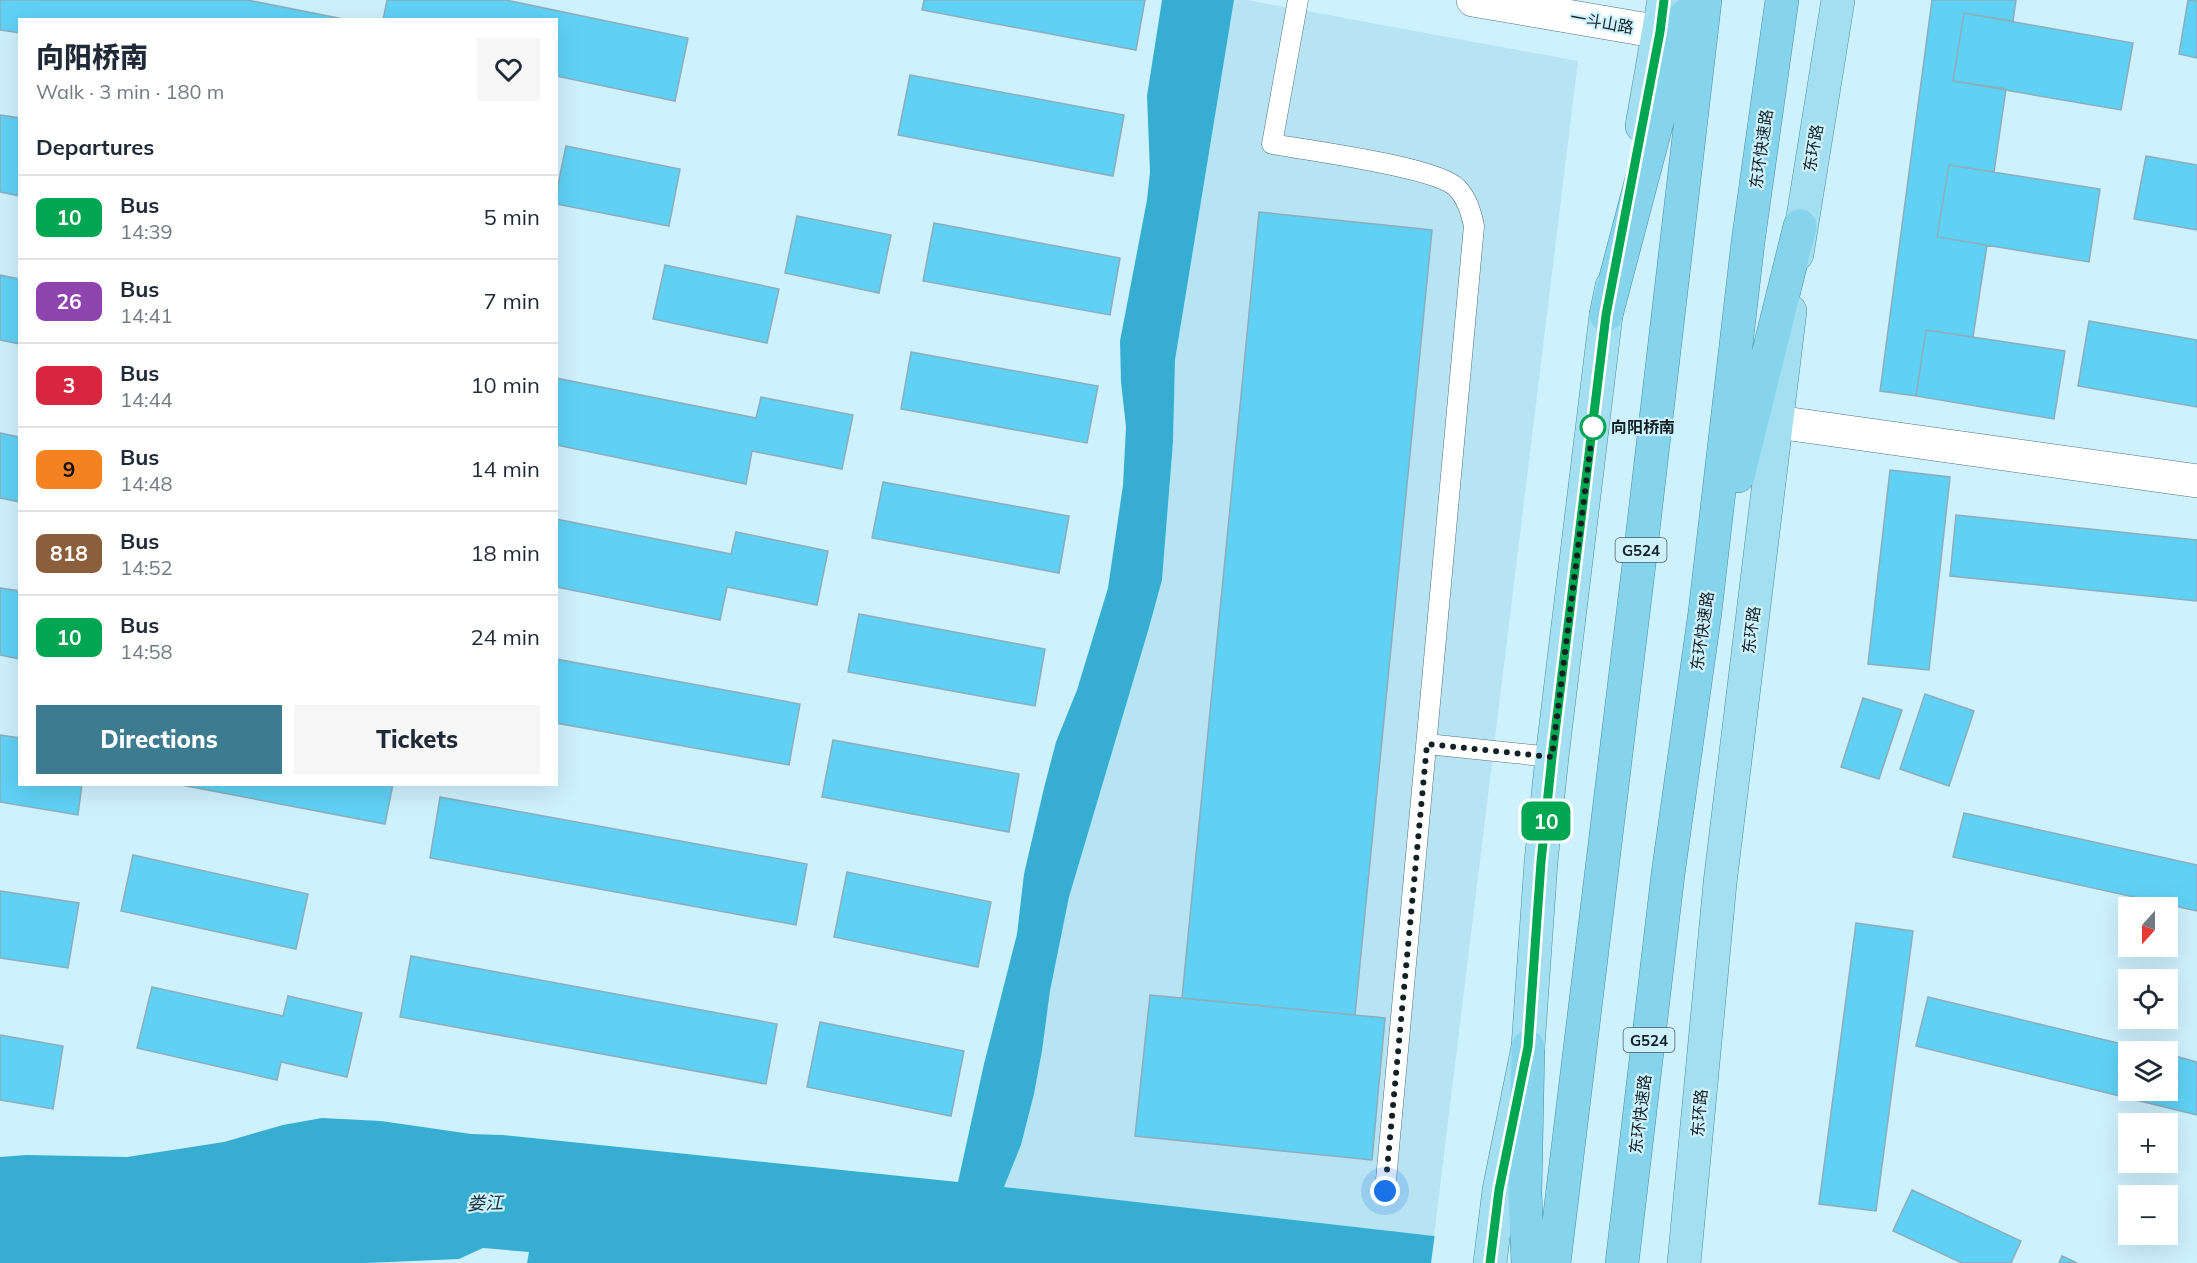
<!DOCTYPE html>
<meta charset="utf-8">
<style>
body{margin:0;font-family:Mulish,"Noto Sans SC",sans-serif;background:#f6f6f7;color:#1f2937;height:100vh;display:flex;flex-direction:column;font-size:22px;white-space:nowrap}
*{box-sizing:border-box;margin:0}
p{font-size:20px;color:#747a83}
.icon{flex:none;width:33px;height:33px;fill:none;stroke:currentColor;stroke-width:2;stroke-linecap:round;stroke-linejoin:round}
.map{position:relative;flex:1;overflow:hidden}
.panel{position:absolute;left:18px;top:18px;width:540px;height:768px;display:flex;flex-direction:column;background:#fff;border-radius:0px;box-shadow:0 6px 24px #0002}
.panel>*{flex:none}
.badge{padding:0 12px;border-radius:9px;font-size:21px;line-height:39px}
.needle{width:39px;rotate:201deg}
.controls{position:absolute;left:2118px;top:897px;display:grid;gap:12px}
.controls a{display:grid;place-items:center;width:60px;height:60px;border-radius:0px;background:#fff;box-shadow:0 6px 24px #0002;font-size:30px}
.you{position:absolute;width:30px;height:30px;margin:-15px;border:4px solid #fff;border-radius:50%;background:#1a73e8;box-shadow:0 0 0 9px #1a73e833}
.map>.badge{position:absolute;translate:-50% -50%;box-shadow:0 0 0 3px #fff}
h2{padding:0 18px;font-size:22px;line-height:54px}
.round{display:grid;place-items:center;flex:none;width:63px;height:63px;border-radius:0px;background:#f6f6f7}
.headline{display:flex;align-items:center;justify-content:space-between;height:102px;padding:0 18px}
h1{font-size:28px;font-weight:800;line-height:45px}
.action{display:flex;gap:12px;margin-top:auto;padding:12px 18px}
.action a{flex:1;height:69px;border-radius:0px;background:#3c7b90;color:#fff;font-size:24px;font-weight:800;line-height:69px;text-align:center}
.action a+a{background:#f6f6f7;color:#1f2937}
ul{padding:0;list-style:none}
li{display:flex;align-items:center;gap:18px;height:84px;padding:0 18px;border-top:2px solid #e0e1e3}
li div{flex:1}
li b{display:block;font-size:22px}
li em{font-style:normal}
li .badge{min-width:66px;font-weight:700;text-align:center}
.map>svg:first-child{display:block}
</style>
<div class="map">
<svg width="2197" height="1263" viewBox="0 0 2197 1263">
<rect width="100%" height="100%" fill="#cef1fe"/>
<!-- built -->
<path fill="#b8e3f2" d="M 1234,0 L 1247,0 L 1578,61 L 1434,1236 L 1004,1187 L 1021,1145 L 1034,1094 L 1042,1051 L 1050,991 L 1069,897 L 1148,631 L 1162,580 L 1173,442 L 1175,360 Z"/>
<!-- water -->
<path fill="#37aed1" d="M 1162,0 L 1234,0 L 1175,360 L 1173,442 L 1162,580 L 1148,631 L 1069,897 L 1050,991 L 1042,1051 L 1034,1094 L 1021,1145 L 1004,1187 L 1434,1236 L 1640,1263 L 527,1263 L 529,1252 L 483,1248 L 459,1259 L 366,1263 L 0,1263 L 0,1157 L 26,1155 L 127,1157 L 224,1142 L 283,1125 L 322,1118 L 381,1121 L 471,1134 L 502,1135 L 958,1182 L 984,1064 L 1017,934 L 1024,874 L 1044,788 L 1056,742 L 1077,690 L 1108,588 L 1123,485 L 1126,427 L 1121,382 L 1120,341 L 1147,200 L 1150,172 L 1147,96 Z"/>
<!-- pier -->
<path fill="#cef1fe" d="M 1435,1233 L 1641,1260 L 1643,1263 L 1431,1263 Z"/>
<!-- building -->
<path fill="#60d1f5" stroke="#8cadb9" stroke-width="1.5" d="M 0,0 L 247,0 L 339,18 L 339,20 L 20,20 L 20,33 L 0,30 Z
M 387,0 L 506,0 L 688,38 L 675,101 L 556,76 L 556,20 L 383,20 Z
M 924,0 L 1145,0 L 1136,50 L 922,10 Z
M 1932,0 L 2016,0 L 2013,21 L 1964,13 L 1953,81 L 2006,89 L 1994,172 L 1949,165 L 1937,237 L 1987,245 L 1973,337 L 1926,330 L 1916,396 L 1880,391 Z
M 2188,0 L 2197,1 L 2197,58 L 2179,54 Z
M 1964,13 L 2133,43 L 2121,110 L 1953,81 Z
M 910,75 L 1124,115 L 1113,176 L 898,135 Z
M 0,115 L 20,118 L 20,196 L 0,192 Z
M 566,146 L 680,169 L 669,226 L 556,204 L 556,194 Z
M 2146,156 L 2197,165 L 2197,230 L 2134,219 Z
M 1949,165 L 2100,189 L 2089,262 L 1937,237 Z
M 1259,212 L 1432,230 L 1355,1015 L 1182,998 Z
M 797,216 L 891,235 L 879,293 L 785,273 Z
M 934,223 L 1120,258 L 1110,315 L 923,281 Z
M 665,265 L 779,289 L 767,343 L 653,319 Z
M 0,275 L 20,279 L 20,344 L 0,340 Z
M 2089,321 L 2197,340 L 2197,407 L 2078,386 Z
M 1926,330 L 2065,351 L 2054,419 L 1916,396 Z
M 911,352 L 1098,386 L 1087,443 L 901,409 Z
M 556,378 L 756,418 L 761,397 L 853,415 L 842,469 L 752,451 L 746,484 L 556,445 Z
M 0,433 L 20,437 L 20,502 L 0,498 Z
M 1890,470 L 1950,477 L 1929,670 L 1868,664 Z
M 883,482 L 1069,516 L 1059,573 L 872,538 Z
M 1956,515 L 2197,540 L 2197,601 L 1950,576 Z
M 556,519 L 731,554 L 736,532 L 828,551 L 817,605 L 727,587 L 720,620 L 556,587 Z
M 0,588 L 20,591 L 20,659 L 0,655 Z
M 859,614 L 1045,649 L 1035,706 L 848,672 Z
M 556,659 L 800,704 L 789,765 L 556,723 Z
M 1925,694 L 1974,711 L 1949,786 L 1900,769 Z
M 1863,698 L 1902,710 L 1879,779 L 1841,767 Z
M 0,735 L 20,738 L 20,784 L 82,784 L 78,815 L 0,802 Z
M 833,740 L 1019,774 L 1009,832 L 822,797 Z
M 176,784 L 393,784 L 385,824 Z
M 440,797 L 807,864 L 796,925 L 430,858 Z
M 1964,813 L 2197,865 L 2197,911 L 1953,857 Z
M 133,855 L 308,894 L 296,949 L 121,911 Z
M 847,872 L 991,902 L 978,967 L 834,937 Z
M 0,891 L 79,903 L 68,968 L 0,958 Z
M 1856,923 L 1913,931 L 1876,1211 L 1819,1204 Z
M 411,956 L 777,1024 L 766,1084 L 400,1017 Z
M 152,987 L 283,1016 L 288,996 L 362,1013 L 347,1077 L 281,1062 L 277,1080 L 137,1048 Z
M 1150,995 L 1385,1018 L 1372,1160 L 1135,1136 Z
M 1928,997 L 2155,1052 L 2128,1052 L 2128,1090 L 2168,1090 L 2168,1054 L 2197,1062 L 2197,1115 L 1916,1046 Z
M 820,1022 L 964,1051 L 951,1116 L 807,1087 Z
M 0,1035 L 63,1046 L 53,1109 L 0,1100 Z
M 1912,1190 L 2021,1241 L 2011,1263 L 1962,1263 L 1893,1231 Z
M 2062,1256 L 2077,1263 L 2059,1263 Z"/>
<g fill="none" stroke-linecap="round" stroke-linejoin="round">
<!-- service casing -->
<g stroke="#51707c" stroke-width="21">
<path id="service" d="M 1298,0 L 1272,144 C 1306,150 1438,167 1457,188 C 1467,198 1471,212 1474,226 L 1385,1191
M 1427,744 L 1552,757"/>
</g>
<!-- minor casing -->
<g stroke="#51707c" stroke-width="34">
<path id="minor" d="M 1777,422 L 2197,481"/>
</g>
<!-- tertiary casing -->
<g stroke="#51707c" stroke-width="34">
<path id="tertiary" d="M 1473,0 L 1660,32"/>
</g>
<!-- primary casing -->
<g stroke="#4a8da3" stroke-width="34">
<path id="primary" d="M 1642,126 L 1664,0
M 1797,254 L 1838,0
M 1490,1263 L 1499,1190 L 1528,1047 L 1541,862 L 1552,757 L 1606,315 L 1612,286
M 1684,1263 L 1720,883 L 1790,311"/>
</g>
<!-- trunk casing -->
<g stroke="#4a8da3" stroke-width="34">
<path id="trunk" d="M 1606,315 L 1685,16
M 1738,476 L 1800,226
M 1528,1263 L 1525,1193 L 1528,1047
M 1554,1263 L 1640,556 L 1705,0
M 1622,1263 L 1668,874 L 1705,612 L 1748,242 L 1782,0"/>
</g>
<!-- service -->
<use href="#service" stroke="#fff" stroke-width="20"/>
<!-- minor -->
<use href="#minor" stroke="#fff" stroke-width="33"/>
<!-- tertiary -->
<use href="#tertiary" stroke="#fff" stroke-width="33"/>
<!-- primary -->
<use href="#primary" stroke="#a4def1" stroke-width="33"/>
<!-- trunk -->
<use href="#trunk" stroke="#86d3ec" stroke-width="33"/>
</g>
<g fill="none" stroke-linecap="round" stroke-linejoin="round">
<!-- line casing -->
<g stroke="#fff" stroke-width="14">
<path id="line" d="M 1490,1263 L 1499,1190 L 1528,1047 L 1541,862 L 1552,757 L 1606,315 L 1660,32 L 1664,0"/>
</g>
<!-- line -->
<use href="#line" stroke="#00a651" stroke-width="9"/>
<!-- walk -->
<path stroke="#132024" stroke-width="6" stroke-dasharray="0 10.8" d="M 1385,1191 L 1427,744 L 1552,757 L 1593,427"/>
</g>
<!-- markers -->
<circle fill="#fff" stroke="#00a651" stroke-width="3" cx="1593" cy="427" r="12"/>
<g text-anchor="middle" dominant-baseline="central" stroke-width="4.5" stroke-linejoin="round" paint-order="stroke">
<!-- shield labels -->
<g fill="#cef1fe" stroke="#4b5f65" stroke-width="1.5">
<rect x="1615.5" y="538" width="51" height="24" rx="4.5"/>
<rect x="1623.5" y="1028" width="51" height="24" rx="4.5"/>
</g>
<g font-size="15" font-weight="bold" fill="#132024">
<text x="1641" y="550">G524</text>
<text x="1649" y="1040">G524</text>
</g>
<!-- street labels -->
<g font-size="16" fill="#132024" stroke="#cef1fe">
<text transform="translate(1602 22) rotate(10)">一斗山路</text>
<text transform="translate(1813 148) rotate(-80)">东环路</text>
<text transform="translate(1761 149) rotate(-82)">东环快速路</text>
<text transform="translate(1751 630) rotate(-83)">东环路</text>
<text transform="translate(1702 631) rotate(-82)">东环快速路</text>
<text transform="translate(1699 1113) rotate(-85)">东环路</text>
<text transform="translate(1640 1114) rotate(-83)">东环快速路</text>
</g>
<!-- stop labels -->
<g font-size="16" font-weight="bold" fill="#132024" stroke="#cef1fe" text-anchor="start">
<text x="1611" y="427">向阳桥南</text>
</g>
<!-- water labels -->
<g font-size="18" font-style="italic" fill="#192d34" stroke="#cef1fe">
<text transform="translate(485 1203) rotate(-2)">娄江</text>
</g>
</g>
</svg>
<div class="controls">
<a><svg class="needle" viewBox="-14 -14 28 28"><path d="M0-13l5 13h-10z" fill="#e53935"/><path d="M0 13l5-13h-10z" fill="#747a83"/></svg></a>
<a><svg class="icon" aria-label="locate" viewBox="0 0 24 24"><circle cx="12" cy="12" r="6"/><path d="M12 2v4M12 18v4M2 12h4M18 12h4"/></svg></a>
<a><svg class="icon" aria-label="layers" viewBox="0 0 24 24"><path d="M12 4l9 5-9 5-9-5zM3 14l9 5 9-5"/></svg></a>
<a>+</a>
<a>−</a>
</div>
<div class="you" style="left:1385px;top:1191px"></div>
<b class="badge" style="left:1546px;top:821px;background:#00a651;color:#fff">10</b>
<section class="panel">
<div class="headline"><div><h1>向阳桥南</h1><p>Walk · 3 min · 180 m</p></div><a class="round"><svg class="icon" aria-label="heart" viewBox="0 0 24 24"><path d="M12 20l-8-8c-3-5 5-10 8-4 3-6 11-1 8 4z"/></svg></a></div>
<h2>Departures</h2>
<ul>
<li><span class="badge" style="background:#00a651;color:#fff">10</span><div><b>Bus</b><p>14:39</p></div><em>5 min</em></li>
<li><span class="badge" style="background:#8e44ad;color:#fff">26</span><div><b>Bus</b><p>14:41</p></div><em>7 min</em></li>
<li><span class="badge" style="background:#d7263d;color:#fff">3</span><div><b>Bus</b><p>14:44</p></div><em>10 min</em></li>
<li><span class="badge" style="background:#f58220;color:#111">9</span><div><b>Bus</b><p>14:48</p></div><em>14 min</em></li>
<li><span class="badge" style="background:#8b5e3c;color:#fff">818</span><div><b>Bus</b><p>14:52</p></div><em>18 min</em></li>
<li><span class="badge" style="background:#00a651;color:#fff">10</span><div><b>Bus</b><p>14:58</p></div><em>24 min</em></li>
</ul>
<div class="action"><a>Directions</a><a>Tickets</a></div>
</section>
</div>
